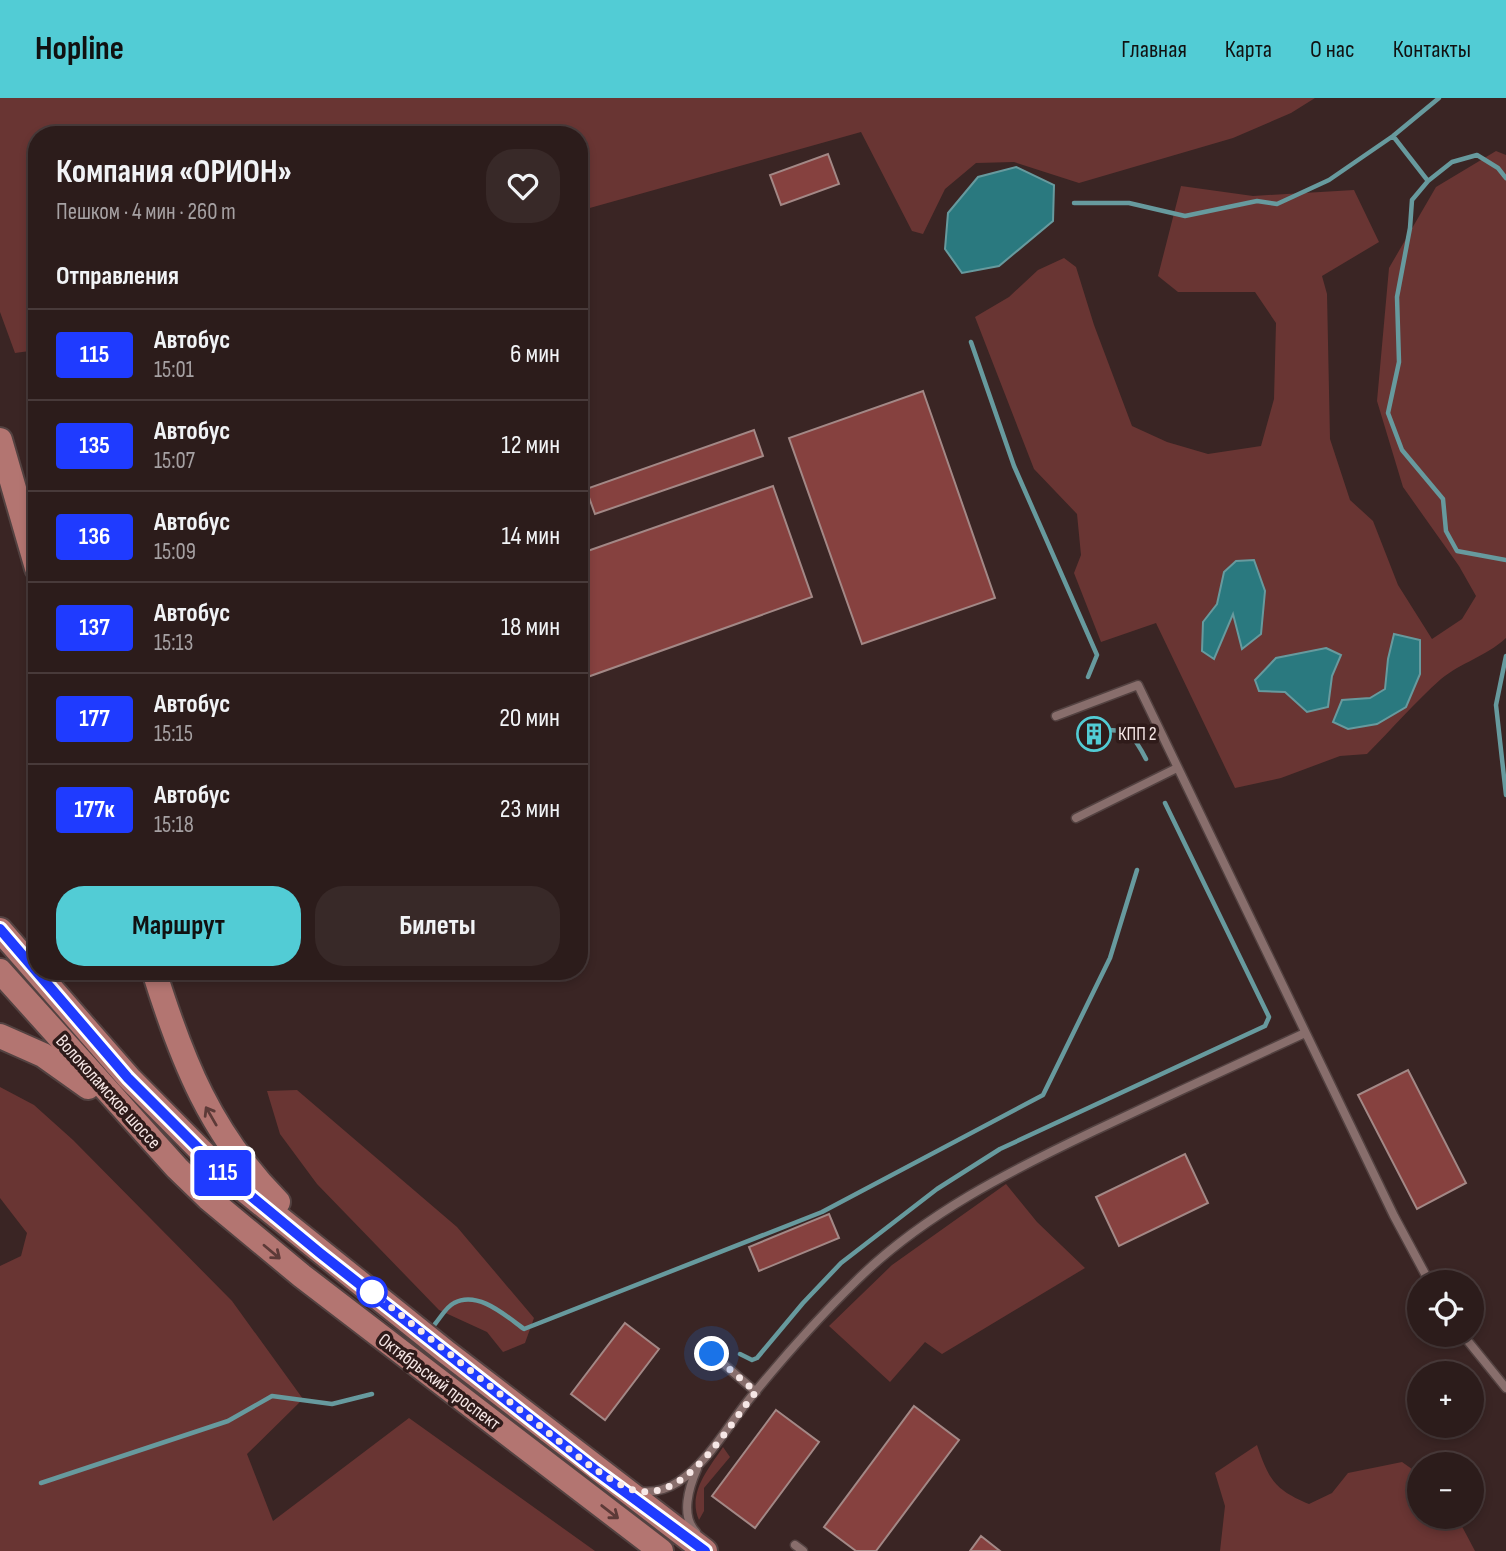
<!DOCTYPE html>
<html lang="ru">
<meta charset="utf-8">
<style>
body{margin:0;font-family:"Sofia Sans Condensed",sans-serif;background:#382928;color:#f1f3f6;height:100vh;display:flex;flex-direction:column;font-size:26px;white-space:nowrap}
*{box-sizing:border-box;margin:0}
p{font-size:23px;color:#a6a1a3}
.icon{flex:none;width:38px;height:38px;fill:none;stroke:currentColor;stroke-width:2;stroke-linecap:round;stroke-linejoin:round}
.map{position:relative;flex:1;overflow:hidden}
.side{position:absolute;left:28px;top:28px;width:560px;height:854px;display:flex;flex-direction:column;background:#2c1c1b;border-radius:28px;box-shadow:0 4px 10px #0003,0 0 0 2px #483a3a}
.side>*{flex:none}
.badge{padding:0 14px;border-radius:5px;font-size:24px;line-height:46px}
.buttons{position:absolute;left:1407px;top:1172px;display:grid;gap:14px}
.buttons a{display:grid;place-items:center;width:77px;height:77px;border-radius:50%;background:#2c1c1b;box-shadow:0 4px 10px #0003,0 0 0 2px #483a3a;font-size:35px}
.you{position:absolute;width:35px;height:35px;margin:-18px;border:5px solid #fff;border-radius:50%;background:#1a73e8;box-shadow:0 0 0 10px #1a73e833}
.map>.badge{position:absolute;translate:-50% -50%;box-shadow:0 0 0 4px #fff}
h2{padding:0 28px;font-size:26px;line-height:63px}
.round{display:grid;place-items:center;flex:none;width:74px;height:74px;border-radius:28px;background:#382928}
.summary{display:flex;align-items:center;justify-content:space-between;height:119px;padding:0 28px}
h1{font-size:33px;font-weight:700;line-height:52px}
.action{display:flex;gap:14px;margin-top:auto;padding:14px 28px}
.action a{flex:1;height:80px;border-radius:28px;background:#52ccd5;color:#111;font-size:28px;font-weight:700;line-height:80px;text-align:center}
.action a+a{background:#382928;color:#f1f3f6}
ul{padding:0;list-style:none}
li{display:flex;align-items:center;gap:21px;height:91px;padding:0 28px;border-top:2px solid #483a3a}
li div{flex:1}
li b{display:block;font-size:26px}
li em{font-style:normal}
li .badge{min-width:77px;font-weight:700;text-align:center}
header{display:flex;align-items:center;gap:42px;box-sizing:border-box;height:98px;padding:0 35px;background:#52ccd5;color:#111}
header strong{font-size:33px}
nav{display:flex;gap:38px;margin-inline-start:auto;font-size:24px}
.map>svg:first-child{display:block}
</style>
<header>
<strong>Hopline</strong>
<nav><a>Главная</a><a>Карта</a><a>О нас</a><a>Контакты</a></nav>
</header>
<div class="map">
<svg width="1506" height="1453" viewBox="0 0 1506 1453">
<rect width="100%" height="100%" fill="#3a2524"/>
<!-- green -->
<path fill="#693533" d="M 0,0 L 1315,0 L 1291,15 L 1233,40 L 1079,85 L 1014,64 L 976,65 L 945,91 L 923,136 L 912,133 L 861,34 L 579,113 L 579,37 L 37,37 L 37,252 L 15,255 L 0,214 Z
M 1496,53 L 1506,57 L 1506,540 C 1485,559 1462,564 1441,581 C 1415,604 1392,631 1367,656 L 1340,658 L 1281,680 L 1235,690 L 1156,525 L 1101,544 L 1074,475 L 1081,457 L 1077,416 L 1034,371 L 975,219 L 1009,199 L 1038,172 L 1064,160 L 1076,169 L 1094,227 L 1132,328 L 1167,344 L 1208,356 L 1261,348 L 1274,301 L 1276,225 L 1255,194 L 1178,194 L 1158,178 L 1181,88 L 1253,98 L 1354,92 L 1379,144 L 1322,178 L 1327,196 L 1330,341 L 1350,402 L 1373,423 L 1398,487 L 1432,541 L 1462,521 L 1476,498 L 1459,468 L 1403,389 L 1377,303 L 1389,170 L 1436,89 Z
M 0,989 L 34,1007 L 73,1042 L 232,1203 L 303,1301 L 247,1356 L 273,1423 L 409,1320 L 595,1453 L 0,1453 L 0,1168 L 21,1158 L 27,1135 L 0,1100 Z
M 297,992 L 457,1129 L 534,1220 L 525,1245 L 503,1254 L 487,1234 L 439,1212 L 317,1086 L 280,1036 L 267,993 Z
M 1006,1086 L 1037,1124 L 1085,1170 L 942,1256 L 925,1244 L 890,1284 L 829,1228 L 892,1167 Z
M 1257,1347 C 1269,1382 1275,1392 1309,1406 L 1332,1395 L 1348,1375 L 1402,1364 L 1419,1376 L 1419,1419 L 1457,1419 L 1475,1453 L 1220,1453 L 1225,1408 L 1215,1375 Z
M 723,1349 L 730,1359 L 704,1390 L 704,1413 L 699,1422 C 687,1395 709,1370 723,1349 Z"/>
<!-- water -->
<path fill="#2a797f" stroke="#679a9e" stroke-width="2" d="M 1016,69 L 1054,87 L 1053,123 L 999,168 L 962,175 L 945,151 L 948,115 L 978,79 Z
M 1254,462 L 1265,493 L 1261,536 L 1242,551 L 1233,516 L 1214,561 L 1202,553 L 1203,524 L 1217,506 L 1224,474 L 1236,463 Z
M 1394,536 L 1420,542 L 1420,576 L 1406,609 L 1377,626 L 1348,631 L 1333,624 L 1342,602 L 1370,600 L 1385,591 L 1388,561 Z
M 1326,550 L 1341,557 L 1332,578 L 1328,609 L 1307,614 L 1285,594 L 1259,593 L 1255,582 L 1276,560 Z"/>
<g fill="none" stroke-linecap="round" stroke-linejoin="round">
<!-- stream -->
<path stroke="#679a9e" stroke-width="4.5" d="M 1393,38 L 1428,83
M 1506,80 L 1498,70 L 1477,57 L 1452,64 L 1428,83 L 1412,102 L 1410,130 L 1397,199 L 1399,264 L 1388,315 L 1402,352 L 1443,401 L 1446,433 L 1457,453 L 1506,462
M 1074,105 L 1129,105 L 1185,118 L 1257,103 L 1277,106 L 1329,82 L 1393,38 L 1439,0
M 971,244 L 1014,368 L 1097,557 L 1088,579
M 1506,558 L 1496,607 L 1506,697
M 1109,632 C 1131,632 1136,642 1146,661
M 435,1226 C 440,1220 447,1208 454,1205 C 478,1192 506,1218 524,1231 L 822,1114 L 1043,997 L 1110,860 L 1137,772
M 740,1256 L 752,1262 L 757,1260 L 803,1205 L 841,1165 L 937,1091 L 1000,1051 L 1265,928 L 1269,919 L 1165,705
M 41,1385 L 228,1323 L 272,1298 L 332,1306 L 372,1296"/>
</g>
<!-- building -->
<path fill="#86413f" stroke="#a38886" stroke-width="2" d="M 828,56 L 839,86 L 781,107 L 770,77 Z
M 923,293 L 995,500 L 862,546 L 789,340 Z
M 754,332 L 763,358 L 595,416 L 586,391 Z
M 773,388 L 812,499 L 579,582 L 579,456 Z
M 1096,620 L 1105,647 L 1094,650 L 1082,625 Z
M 1408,972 L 1466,1085 L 1417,1111 L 1358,997 Z
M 1185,1056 L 1208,1105 L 1119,1148 L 1096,1099 Z
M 829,1116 L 839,1140 L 759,1173 L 749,1149 Z
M 625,1225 L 659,1251 L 605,1322 L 571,1296 Z
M 914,1308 L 959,1342 L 876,1453 L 856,1453 L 824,1429 Z
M 776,1312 L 819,1344 L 755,1430 L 712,1398 Z
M 981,1438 L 1000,1453 L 970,1453 Z"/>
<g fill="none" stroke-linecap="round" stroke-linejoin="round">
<!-- lane casing -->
<g stroke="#534241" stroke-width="11">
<path id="lane" d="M 1056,618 L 1138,587 L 1394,1118 L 1430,1185
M 1076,720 L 1177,670
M 1463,1237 L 1506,1290
M 712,1256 L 756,1294
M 637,1393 C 651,1395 666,1392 678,1384 C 707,1365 726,1331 747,1304 C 781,1262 818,1220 857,1182 C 924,1116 1010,1073 1094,1033 C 1164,1000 1235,967 1305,935
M 696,1434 C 680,1418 689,1389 697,1371
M 795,1447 L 803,1453"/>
</g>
<!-- primary casing -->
<g stroke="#534241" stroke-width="28">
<path id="primary" d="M 0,342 L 37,470
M 0,832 L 129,980 L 223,1075 L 446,1254 L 705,1453
M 0,873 L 177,1070 L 208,1100 L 302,1178 L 661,1453
M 154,873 C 182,963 211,1036 278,1104
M 0,938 L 43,957 L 88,989"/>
</g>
<!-- lane -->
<use href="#lane" stroke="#886e6c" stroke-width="8"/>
<!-- primary -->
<use href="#primary" stroke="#b37571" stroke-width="24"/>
</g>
<!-- one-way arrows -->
<defs><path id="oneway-shaft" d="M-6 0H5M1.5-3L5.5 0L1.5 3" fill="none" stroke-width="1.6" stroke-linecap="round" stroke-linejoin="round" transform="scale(1.75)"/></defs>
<g stroke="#5d3a38">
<use href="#oneway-shaft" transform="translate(211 1018) rotate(-120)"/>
<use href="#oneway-shaft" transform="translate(272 1154) rotate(40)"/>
<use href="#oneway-shaft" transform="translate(610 1414) rotate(38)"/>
</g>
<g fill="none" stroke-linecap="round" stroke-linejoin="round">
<!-- line casing -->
<g stroke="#fff" stroke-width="16">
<path id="line" d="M 0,831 L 128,980 L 223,1075 L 320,1155 L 594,1371 L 705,1453"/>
</g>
<!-- line -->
<use href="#line" stroke="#1f3bff" stroke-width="10"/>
<!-- walk -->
<path stroke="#f6e7e6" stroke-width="7" stroke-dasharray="0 12.6" d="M 372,1194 L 594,1371 C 607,1378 622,1390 637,1393 C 688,1403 729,1326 756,1294 L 712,1256"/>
</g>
<!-- icons -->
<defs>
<g id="building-ring" transform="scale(1.75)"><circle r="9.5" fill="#2f1b1a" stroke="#52ccd5" stroke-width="1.5"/><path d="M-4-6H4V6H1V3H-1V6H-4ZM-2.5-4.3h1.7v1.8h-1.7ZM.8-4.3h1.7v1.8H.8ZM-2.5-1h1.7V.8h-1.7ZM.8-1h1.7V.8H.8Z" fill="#52ccd5"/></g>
</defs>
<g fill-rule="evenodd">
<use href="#building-ring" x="1094" y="636"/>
</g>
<!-- markers -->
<circle fill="#fff" stroke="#1f3bff" stroke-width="3.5" cx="372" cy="1194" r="14"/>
<g text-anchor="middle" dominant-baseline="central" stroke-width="7" stroke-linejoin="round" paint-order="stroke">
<!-- poi labels -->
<g font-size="19" fill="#f6e7e6" stroke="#2f1b1a" text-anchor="start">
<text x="1118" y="636">КПП 2</text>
</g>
<!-- street labels -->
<g font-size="19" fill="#f6e7e6" stroke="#2f1b1a">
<text transform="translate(108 994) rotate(48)">Волоколамское шоссе</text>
<text transform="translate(439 1284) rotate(37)">Октябрьский проспект</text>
</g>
</g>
</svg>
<div class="buttons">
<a><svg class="icon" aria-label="locate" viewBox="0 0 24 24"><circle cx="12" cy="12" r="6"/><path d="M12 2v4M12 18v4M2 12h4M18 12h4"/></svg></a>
<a>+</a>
<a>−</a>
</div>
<div class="you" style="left:712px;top:1256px"></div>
<b class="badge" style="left:223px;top:1075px;background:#1f3bff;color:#fff">115</b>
<section class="side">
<div class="summary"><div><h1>Компания «ОРИОН»</h1><p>Пешком · 4 мин · 260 m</p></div><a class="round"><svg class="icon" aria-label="heart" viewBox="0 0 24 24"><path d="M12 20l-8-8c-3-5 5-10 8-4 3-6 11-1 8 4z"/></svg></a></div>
<h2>Отправления</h2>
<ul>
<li><span class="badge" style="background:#1f3bff;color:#fff">115</span><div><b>Автобус</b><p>15:01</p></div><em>6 мин</em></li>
<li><span class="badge" style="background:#1f3bff;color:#fff">135</span><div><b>Автобус</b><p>15:07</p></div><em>12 мин</em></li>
<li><span class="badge" style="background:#1f3bff;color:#fff">136</span><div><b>Автобус</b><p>15:09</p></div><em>14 мин</em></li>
<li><span class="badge" style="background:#1f3bff;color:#fff">137</span><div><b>Автобус</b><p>15:13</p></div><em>18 мин</em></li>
<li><span class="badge" style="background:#1f3bff;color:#fff">177</span><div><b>Автобус</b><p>15:15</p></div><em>20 мин</em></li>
<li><span class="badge" style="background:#1f3bff;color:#fff">177к</span><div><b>Автобус</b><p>15:18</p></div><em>23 мин</em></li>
</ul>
<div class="action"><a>Маршрут</a><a>Билеты</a></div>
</section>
</div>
